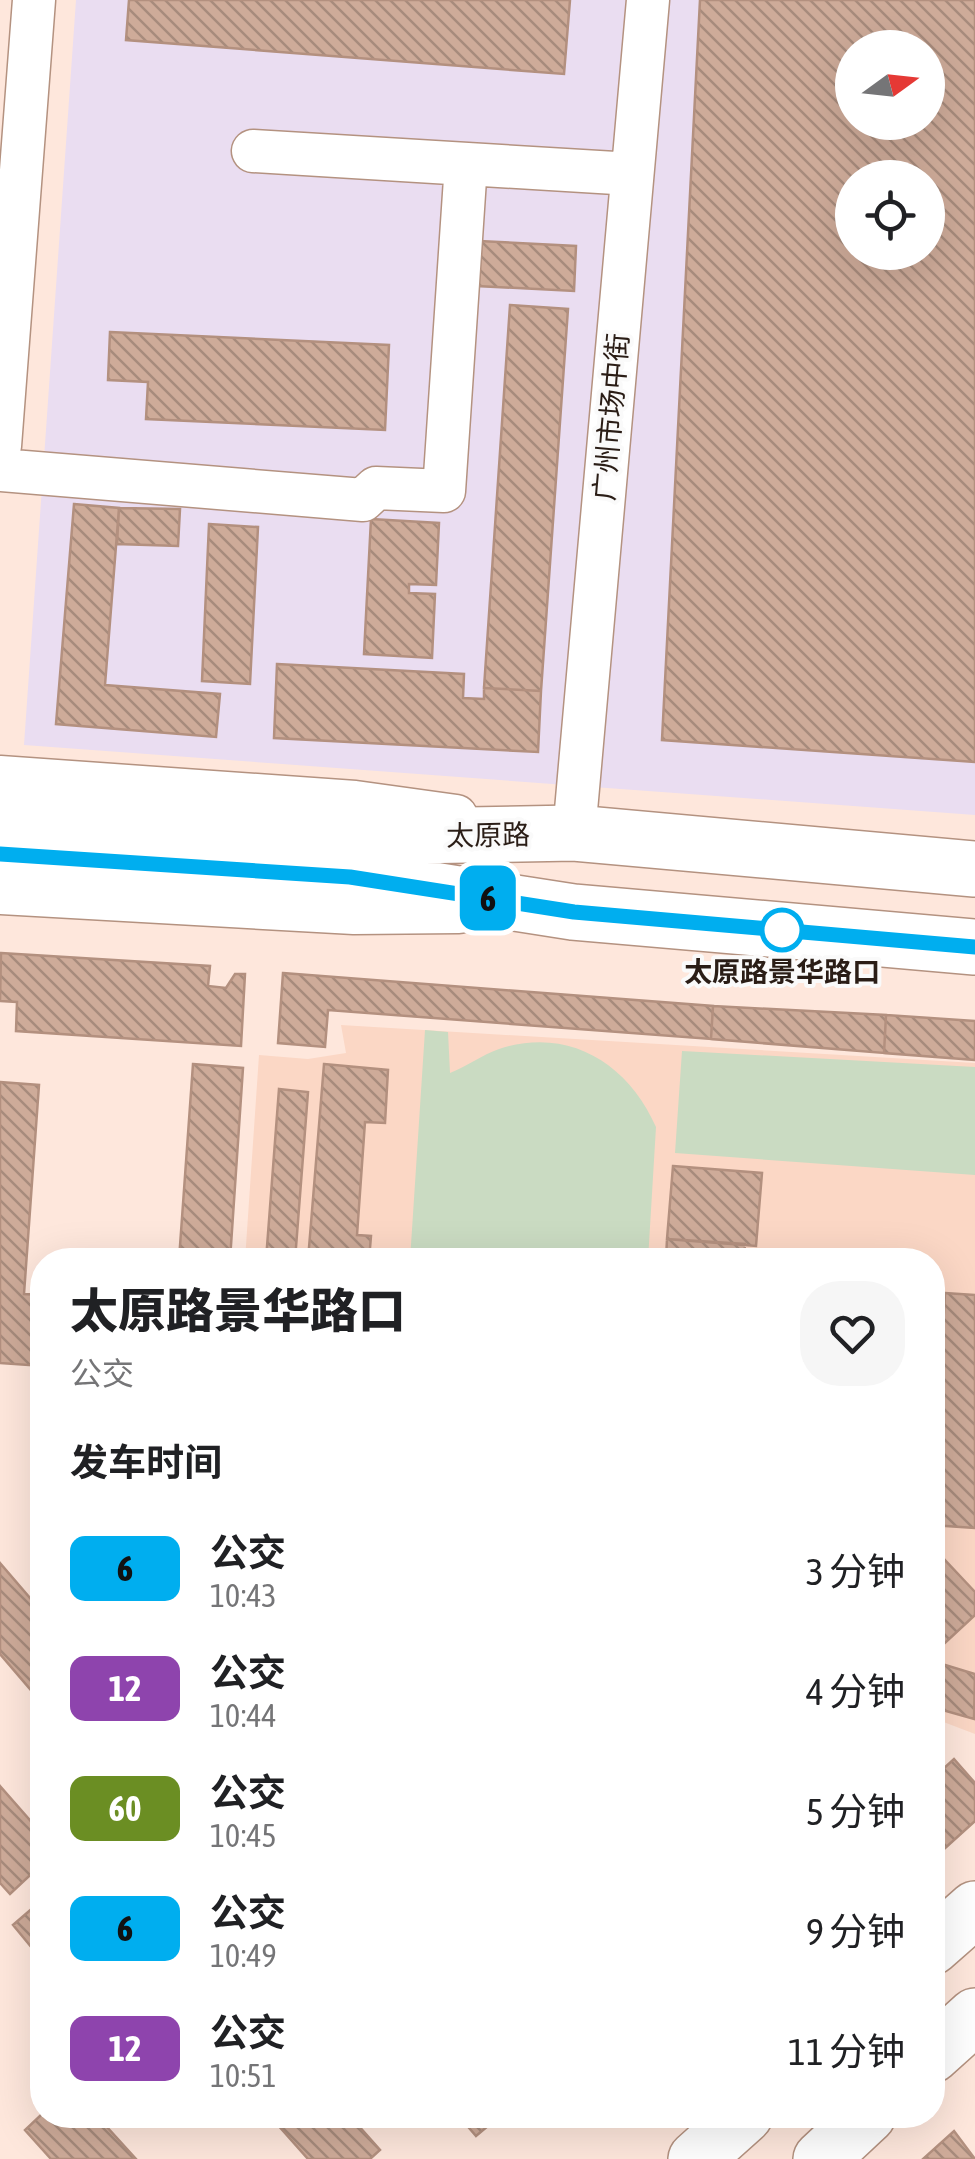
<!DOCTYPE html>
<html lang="zh">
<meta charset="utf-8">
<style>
body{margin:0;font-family:"Asap Condensed","Noto Sans SC",sans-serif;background:#f6f6f6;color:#202124;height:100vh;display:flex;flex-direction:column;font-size:38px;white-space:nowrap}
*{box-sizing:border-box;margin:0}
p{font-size:32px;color:#757577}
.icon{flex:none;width:55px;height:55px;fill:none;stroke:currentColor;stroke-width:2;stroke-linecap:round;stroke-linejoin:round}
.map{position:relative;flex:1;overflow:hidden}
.details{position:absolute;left:30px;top:1248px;width:915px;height:880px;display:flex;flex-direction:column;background:#fff;border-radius:40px;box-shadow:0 10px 40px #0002}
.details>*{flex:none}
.badge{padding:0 20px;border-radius:15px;font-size:35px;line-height:65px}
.needle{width:65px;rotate:75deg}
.fabs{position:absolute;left:835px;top:30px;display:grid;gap:20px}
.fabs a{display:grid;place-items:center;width:110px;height:110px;border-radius:50%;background:#fff;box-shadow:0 10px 40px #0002;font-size:50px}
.map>.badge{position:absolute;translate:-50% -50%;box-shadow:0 0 0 5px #fff}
h2{padding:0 40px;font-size:38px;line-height:90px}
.round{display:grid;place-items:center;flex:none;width:105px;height:105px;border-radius:40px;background:#f6f6f6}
.headline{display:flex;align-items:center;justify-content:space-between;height:170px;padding:0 40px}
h1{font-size:48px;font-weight:800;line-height:75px}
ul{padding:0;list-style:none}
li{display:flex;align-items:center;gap:30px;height:120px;padding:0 40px}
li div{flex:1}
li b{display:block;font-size:38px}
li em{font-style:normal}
li .badge{min-width:110px;font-weight:700;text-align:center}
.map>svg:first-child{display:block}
</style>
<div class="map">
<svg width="975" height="2159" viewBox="0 0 975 2159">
<defs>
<pattern id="building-back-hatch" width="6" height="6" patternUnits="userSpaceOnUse" patternTransform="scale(2.5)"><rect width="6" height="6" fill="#ceab99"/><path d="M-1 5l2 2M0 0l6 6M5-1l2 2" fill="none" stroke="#a78b7c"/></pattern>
</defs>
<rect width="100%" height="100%" fill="#fee7dc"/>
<!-- commercial -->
<path fill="#eaddf1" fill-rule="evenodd" d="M 76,0 L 975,0 L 975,815 L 24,745 ZM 852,48 L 928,48 L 928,122 L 852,122 ZM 852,178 L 928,178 L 928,252 L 852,252 Z"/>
<!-- built -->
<path fill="#fbd7c5" d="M 341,1025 L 975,1063 L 975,1734 L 933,1718 L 932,1260 L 245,1260 L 259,1055 L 308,1059 L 346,1053 Z"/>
<!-- garden -->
<path fill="#cadbc2" d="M 425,1030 L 448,1032 L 450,1073 C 467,1066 482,1055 499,1049 C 568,1026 628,1063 656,1127 L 648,1260 L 410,1260 Z
M 682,1051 L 975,1067 L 975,1175 L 675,1153 Z"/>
<!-- building -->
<path fill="url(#building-back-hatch)" stroke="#b3907f" stroke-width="2.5" fill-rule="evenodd" d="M 129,0 L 570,0 L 564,74 L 126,40 Z
M 700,0 L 975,0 L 975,762 L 662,740 ZM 852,48 L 928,48 L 928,122 L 852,122 ZM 852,178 L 928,178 L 928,252 L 852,252 Z
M 479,241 L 576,246 L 574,291 L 477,286 Z
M 510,305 L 568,309 L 541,691 L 484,688 Z
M 110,332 L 389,345 L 385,430 L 146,419 L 148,382 L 108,380 Z
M 74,504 L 119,508 L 105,685 L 220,694 L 216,737 L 56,724 Z
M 119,508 L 180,509 L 178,546 L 117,544 Z
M 371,519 L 439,523 L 436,585 L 409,584 L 409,593 L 435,594 L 432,658 L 364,654 Z
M 209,524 L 258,527 L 250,684 L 202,681 Z
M 277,664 L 464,674 L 463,698 L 484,699 L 484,688 L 541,691 L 538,752 L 274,738 Z
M 1,953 L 210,966 L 208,986 L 226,988 L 235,974 L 245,974 L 241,1046 L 16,1031 L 17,1002 L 0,1001 Z
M 283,973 L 713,1006 L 711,1039 L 328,1010 L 325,1047 L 278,1043 Z
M 713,1006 L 886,1015 L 884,1053 L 711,1039 Z
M 886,1015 L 975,1021 L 975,1060 L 884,1053 Z
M 193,1064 L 243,1068 L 230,1260 L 179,1260 Z
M 324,1064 L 388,1070 L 385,1123 L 365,1122 L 357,1235 L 371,1236 L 369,1260 L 308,1260 Z
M 0,1082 L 39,1085 L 24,1294 L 42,1295 L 42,1366 L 0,1363 Z
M 279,1089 L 308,1092 L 295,1260 L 266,1260 Z
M 673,1166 L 762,1173 L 756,1246 L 667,1239 Z
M 667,1239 L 745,1244 L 744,1260 L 666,1260 Z
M 945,1293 L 975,1295 L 975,1528 L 932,1525 Z
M 42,1456 L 42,1476 L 33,1465 Z
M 945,1560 L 975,1592 L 975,1615 L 932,1655 L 932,1573 Z
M 0,1563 L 42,1612 L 42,1703 L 0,1654 Z
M 932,1661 L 975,1674 L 974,1719 L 932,1707 Z
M 954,1759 L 975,1783 L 975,1821 L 932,1860 L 932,1779 Z
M 0,1786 L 42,1834 L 42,1864 L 10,1894 L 0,1883 Z
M 42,1900 L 42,1960 L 13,1925 Z
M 42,2114 L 96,2115 L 136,2159 L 51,2159 L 25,2130 Z
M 269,2115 L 349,2115 L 380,2150 L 370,2159 L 308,2159 Z
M 458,2115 L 501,2115 L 476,2136 Z
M 954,2131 L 975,2159 L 923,2159 Z"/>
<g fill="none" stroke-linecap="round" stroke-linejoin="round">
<!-- minor casing -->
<g stroke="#b49280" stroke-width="45">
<path id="minor" d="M 253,151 L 632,174
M 0,446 L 34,0
M 0,470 L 363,500 L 376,488 L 444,491 L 466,164
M 0,777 L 355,802 L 456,816
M 546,829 L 574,833 L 648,0
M 0,893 L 354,913 L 459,912"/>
</g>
<!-- major casing -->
<g stroke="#b49280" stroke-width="58">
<path id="major" d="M 0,811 L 355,837 L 574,833 L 975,869
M 0,854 L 350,877 L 573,912 L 975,947
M 932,1947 L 975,1909
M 932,2055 L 975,2016
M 696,2159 L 745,2115
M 821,2159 L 868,2115"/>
</g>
<!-- minor -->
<use href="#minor" stroke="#fff" stroke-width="42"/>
<!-- major -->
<use href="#major" stroke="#fff" stroke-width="55"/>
</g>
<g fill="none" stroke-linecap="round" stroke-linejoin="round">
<!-- line casing -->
<g stroke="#fff" stroke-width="22">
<path id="line" d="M 0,854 L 350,877 L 574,912 L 975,947"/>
</g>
<!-- line -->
<use href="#line" stroke="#00aeef" stroke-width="15"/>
</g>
<!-- markers -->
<circle fill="#fff" stroke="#00aeef" stroke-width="5" cx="782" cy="930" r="20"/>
<g text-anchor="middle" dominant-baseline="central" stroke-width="8" stroke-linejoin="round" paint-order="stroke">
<!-- street labels -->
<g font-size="28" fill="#2a1d16" stroke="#fafafa">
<text transform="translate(611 417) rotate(-85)">广州市场中街</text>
<text transform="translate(488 835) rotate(-1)">太原路</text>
</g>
<!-- stop labels -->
<g font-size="28" font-weight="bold" fill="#2a1d16" stroke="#fafafa">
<text x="782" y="972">太原路景华路口</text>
</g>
</g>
</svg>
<div class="fabs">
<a><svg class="needle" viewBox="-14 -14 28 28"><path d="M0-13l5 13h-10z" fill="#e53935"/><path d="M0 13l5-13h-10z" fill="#757577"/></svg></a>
<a><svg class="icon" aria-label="locate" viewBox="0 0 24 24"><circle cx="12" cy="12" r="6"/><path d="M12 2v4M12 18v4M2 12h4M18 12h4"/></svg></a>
</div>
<b class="badge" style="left:488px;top:898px;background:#00aeef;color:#111">6</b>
<section class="details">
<div class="headline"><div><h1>太原路景华路口</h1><p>公交</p></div><a class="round"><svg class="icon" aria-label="heart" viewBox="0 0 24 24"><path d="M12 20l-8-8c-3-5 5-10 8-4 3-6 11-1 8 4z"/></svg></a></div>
<h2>发车时间</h2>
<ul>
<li><span class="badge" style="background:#00aeef;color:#111">6</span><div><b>公交</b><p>10:43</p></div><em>3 分钟</em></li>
<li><span class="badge" style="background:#8e44ad;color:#fff">12</span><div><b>公交</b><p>10:44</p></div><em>4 分钟</em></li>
<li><span class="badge" style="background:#6b8e23;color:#fff">60</span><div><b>公交</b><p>10:45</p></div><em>5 分钟</em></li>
<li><span class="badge" style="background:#00aeef;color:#111">6</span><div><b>公交</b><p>10:49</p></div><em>9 分钟</em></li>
<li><span class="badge" style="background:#8e44ad;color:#fff">12</span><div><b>公交</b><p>10:51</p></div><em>11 分钟</em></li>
</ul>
</section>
</div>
